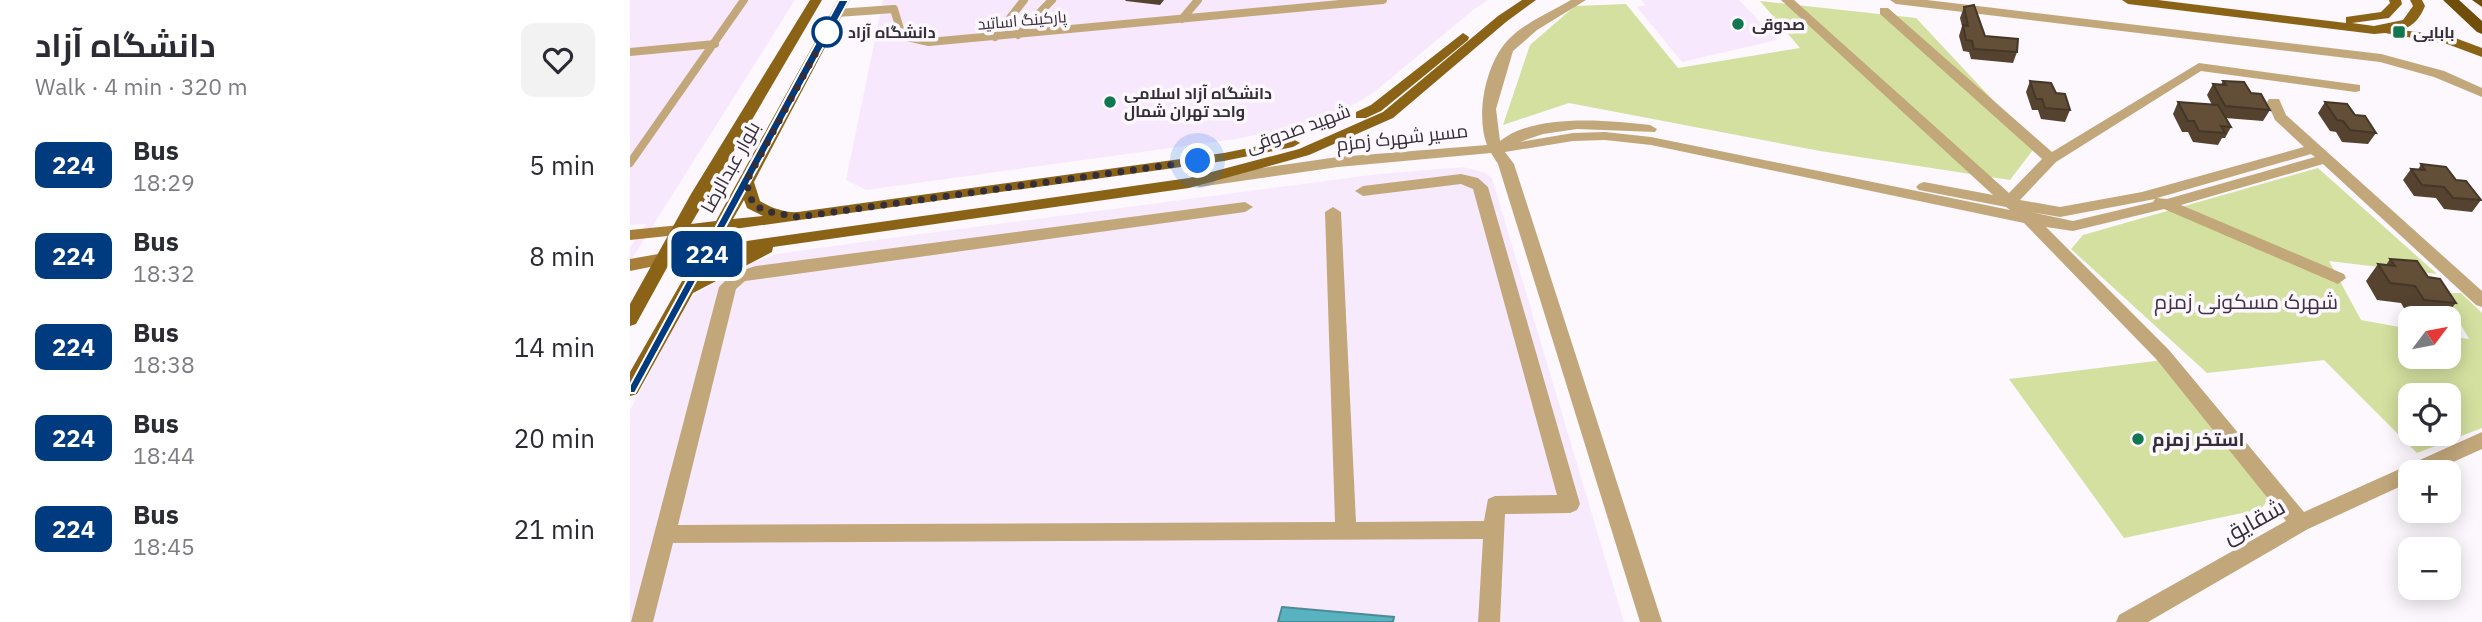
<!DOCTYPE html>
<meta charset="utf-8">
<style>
body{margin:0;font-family:"IBM Plex Sans",Cairo,sans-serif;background:#f2f2f3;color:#2b2b33;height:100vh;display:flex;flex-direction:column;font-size:26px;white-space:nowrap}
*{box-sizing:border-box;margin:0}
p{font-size:23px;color:#7c7c81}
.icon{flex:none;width:38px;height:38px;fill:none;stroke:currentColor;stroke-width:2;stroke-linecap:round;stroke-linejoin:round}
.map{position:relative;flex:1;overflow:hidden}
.details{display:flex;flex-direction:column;background:#fff;width:630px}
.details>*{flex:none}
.badge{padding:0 14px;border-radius:10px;font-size:24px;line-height:46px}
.needle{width:46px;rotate:58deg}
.tools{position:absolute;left:1768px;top:306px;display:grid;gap:14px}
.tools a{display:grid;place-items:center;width:63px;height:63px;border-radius:14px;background:#fff;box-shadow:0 4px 18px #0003;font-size:35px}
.you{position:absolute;width:35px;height:35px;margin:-18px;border:5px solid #fff;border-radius:50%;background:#1a73e8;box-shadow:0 0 0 10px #1a73e833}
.map>.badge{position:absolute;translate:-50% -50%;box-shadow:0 0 0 4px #fff}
.round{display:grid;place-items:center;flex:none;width:74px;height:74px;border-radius:14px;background:#f2f2f3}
.head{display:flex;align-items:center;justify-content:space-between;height:119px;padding:0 35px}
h1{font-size:33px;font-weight:700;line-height:52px}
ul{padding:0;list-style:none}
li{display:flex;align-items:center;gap:21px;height:91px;padding:0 35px}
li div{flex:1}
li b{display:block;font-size:26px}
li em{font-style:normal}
li .badge{min-width:77px;font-weight:700;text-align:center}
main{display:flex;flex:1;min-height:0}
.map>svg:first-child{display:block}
</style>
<main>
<section class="details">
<div class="head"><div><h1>دانشگاه آزاد</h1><p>Walk · 4 min · 320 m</p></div><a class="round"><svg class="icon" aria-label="heart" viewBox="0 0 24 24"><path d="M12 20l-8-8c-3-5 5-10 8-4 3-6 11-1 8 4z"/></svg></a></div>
<ul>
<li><span class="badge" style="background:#003b80;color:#fff">224</span><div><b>Bus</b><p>18:29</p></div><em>5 min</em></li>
<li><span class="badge" style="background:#003b80;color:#fff">224</span><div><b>Bus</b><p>18:32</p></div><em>8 min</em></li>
<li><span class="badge" style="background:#003b80;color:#fff">224</span><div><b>Bus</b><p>18:38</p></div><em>14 min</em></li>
<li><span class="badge" style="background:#003b80;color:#fff">224</span><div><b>Bus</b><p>18:44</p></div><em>20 min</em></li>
<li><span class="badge" style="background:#003b80;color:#fff">224</span><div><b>Bus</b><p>18:45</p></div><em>21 min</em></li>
</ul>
</section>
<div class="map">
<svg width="1852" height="622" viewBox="0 0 1852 622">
<rect width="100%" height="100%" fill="#fcf8fd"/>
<!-- built -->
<path fill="#f8e8fd" d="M 0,0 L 165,0 L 0,262 L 0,248 L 16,224 L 0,225 Z
M 253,0 L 858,0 L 843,10 L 743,93 L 713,111 L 682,123 L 606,139 L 236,190 L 216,180 Z
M 1011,0 L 1109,0 L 1147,40 L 1052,62 L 1007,7 L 1016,5 Z"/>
<!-- industrial -->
<path fill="#f8eafd" d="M 833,167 L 856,173 L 862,178 L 994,622 L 0,622 L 0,410 L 58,300 L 102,270 L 147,254 L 246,240 L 749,174 Z"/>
<!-- green -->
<path fill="#d3e09f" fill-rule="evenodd" d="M 1130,1 L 1286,18 L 1406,146 L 1380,180 L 1190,151 L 939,103 L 873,125 L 900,45 L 945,6 L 996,4 L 1048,68 L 1170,48 Z
M 1688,168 L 1807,274 L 1699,261 L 1731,320 L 1780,329 L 1780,357 L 1818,357 L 1818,336 L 1839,339 L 1813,293 L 1831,293 L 1852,313 L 1852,428 L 1787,453 L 1694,360 L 1577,373 L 1441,249 L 1453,235 ZM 1780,396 L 1818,396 L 1818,434 L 1780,434 Z
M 1533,360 L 1639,498 L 1631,509 L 1494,538 L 1379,379 Z"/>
<!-- water -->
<path fill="#58b3c0" stroke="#4e8b97" stroke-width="2" d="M 652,607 L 764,617 L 763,622 L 648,622 Z"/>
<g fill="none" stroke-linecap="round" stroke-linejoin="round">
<!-- lane -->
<path stroke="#c2a77b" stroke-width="8" d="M 264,9 L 272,36 L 299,42 L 753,0
M 207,13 L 264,9
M 552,19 L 568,0
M 388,35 L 422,0
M 365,37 L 394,0
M 0,52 L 85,44
M 0,163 L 114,0"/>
<!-- street -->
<path fill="#c2a77b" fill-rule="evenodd" d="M 941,0 L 956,0 L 907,30 L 883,51 L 866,109 L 870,141 C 905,113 978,120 1020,125 L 1027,129 L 1025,132 L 947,129 L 913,134 L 890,142 L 943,133 L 975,132 L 1021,137 L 1380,210 L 1376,207 L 1289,190 L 1286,187 L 1289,184 L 1294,182 L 1363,195 L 1151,0 L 1164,0 L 1379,193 L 1412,159 L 1250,14 L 1250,8 L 1258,8 L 1422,152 L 1569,63 L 1730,85 L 1730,91 L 1725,92 L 1571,71 L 1426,162 L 1390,200 L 1430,207 L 1512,192 L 1674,147 L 1645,120 L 1637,102 L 1639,99 L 1649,99 L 1656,115 L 1852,291 L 1852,307 L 1846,305 L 1693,164 L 1551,205 L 1714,274 L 1716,278 L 1708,284 L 1534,209 L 1443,231 L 1416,227 L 1539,350 L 1674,512 L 1852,432 L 1852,449 L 1801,472 L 1780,472 L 1780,482 L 1678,529 L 1518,622 L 1486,622 L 1489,615 L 1656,521 L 1527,360 L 1394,223 L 1021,145 L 975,140 L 943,141 L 875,152 L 884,164 L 1032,622 L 1010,622 L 868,164 L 861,153 L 708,167 L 569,187 L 561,182 L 569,177 L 708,157 L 857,145 C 845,114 856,60 881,37 C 898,21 921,12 941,0 ZM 1681,154 L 1685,157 L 1537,199 L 1527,198 ZM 1525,199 L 1523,202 L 1443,221 L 1401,212 L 1430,217 Z
M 1260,0 L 1297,0 L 1751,54 L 1814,71 L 1852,88 L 1852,97 L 1804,77 L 1750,62 L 1266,4 Z
M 831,174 L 848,178 L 858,187 L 950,504 L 947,510 L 940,513 L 875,514 L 870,622 L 848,622 L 853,539 L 43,543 L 23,622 L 1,622 L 89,287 L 103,273 L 126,266 L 615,202 L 623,207 L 615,212 L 115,281 L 106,289 L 48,525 L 705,522 L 695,212 L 703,207 L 711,212 L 726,522 L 854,521 L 858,499 L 865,496 L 927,495 L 843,189 L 831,184 L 733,196 L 725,191 L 733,186 Z"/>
<!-- secondary -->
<path fill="#a67e37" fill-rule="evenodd" d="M 50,225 L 58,230 L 56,234 L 0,240 L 0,230 Z
M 34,253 L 42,259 L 40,263 L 0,271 L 0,259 Z"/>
<!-- primary -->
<path fill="#8a6317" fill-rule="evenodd" d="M 180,0 L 192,0 L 61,224 L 86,221 L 208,0 L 220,0 L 124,182 L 130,201 C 141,208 156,213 168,212 L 594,153 L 663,139 L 670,143 L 663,147 L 594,161 L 97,230 L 89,245 L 559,178 L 669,149 L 753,112 L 868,16 L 892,0 L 906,0 L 876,22 L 763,118 L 679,155 L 559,188 L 143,247 L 142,252 L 63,293 L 7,394 L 0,396 L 0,372 L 64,260 L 39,264 L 6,324 L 0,326 L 0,304 L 61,194 ZM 114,200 L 117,208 L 133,216 L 103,219 ZM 80,232 L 71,248 L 46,252 L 55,235 ZM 116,251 L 74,273 L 82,257 Z
M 1492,0 L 1528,0 L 1716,23 L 1716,17 L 1751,12 L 1760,3 L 1759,0 L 1771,0 L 1772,4 L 1759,18 L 1722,23 L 1744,26 L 1773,20 L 1783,6 L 1780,0 L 1792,0 L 1795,6 C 1790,18 1784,26 1771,30 L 1820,36 L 1852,48 L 1852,57 L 1817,44 L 1755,33 L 1744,34 L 1498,4 Z
M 833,33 L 839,37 L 838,40 L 751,111 L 736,118 L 726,118 L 726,112 L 741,105 Z"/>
<!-- highway -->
<path fill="#6e4e09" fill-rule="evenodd" d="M 1813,0 L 1829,0 L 1852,21 L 1852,34 L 1847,32 Z
M 1842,0 L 1852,0 L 1852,7 Z"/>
</g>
<!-- wall -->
<path fill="#554330" d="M 495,0 L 534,0 L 530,5 L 496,1 Z
M 1334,7 L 1355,36 L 1387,52 L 1383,63 L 1341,59 L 1339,52 L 1333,51 L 1329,36 L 1332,26 L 1330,18 Z
M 1400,81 L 1440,110 L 1435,122 L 1411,119 L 1408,110 L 1402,110 L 1396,92 Z
M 1593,81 L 1621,93 L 1640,110 L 1633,121 L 1595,118 L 1601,127 L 1595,138 L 1592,138 L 1588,145 L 1563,142 L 1558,132 L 1552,132 L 1543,114 L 1548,102 L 1582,105 L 1577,95 L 1583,84 L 1591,85 Z
M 1695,102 L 1725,115 L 1746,133 L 1738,144 L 1712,142 L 1706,132 L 1700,131 L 1688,113 Z
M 1791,164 L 1826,180 L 1851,200 L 1842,212 L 1814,209 L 1806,198 L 1784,196 L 1773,180 L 1781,169 L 1788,170 Z
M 1760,259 L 1798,277 L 1826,303 L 1813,318 L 1795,318 L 1779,317 L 1771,303 L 1747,300 L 1736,281 L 1748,264 L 1756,265 Z"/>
<!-- building -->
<path fill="#634e38" stroke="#453727" stroke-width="2" d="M 1344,5 L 1355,36 L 1388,39 L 1387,52 L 1344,49 L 1342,41 L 1336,40 L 1333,25 L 1338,26 L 1334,7 Z
M 1400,81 L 1421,83 L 1426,93 L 1435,94 L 1440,110 L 1415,108 L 1412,99 L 1406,99 Z
M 1593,81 L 1614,82 L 1621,93 L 1631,94 L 1640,110 L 1595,106 L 1583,84 L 1596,85 Z
M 1548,102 L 1588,105 L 1601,127 L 1591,126 L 1595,133 L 1569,131 L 1564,121 L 1558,121 Z
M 1695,102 L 1717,104 L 1725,115 L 1735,116 L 1746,133 L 1720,130 L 1713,121 L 1707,120 Z
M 1791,164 L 1816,167 L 1826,180 L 1836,181 L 1851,200 L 1823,198 L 1814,187 L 1792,185 L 1781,169 L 1795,170 Z
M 1760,259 L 1787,261 L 1798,277 L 1810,279 L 1826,303 L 1794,300 L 1785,286 L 1760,283 L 1748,264 L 1765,266 Z"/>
<!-- line -->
<path fill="#003b80" stroke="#fff" stroke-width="2" d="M 209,0 L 219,0 L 5,393 L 0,393 L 0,385 Z"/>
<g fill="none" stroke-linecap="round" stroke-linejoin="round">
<!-- walk -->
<path stroke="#352d37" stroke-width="7" stroke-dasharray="0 12.6" d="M 197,32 L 116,182 L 123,204 L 135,211 L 168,217 L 568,161"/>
</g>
<!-- markers -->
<g fill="#0f7851" stroke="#fcf8fd" stroke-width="2.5">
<circle cx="1108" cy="24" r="7"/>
<rect x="1762" y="25" width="14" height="14" rx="3.5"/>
<circle cx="480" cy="102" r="7"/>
<circle cx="1508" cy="439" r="7"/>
</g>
<circle fill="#fff" stroke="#003b80" stroke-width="3.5" cx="197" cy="32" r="14"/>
<g text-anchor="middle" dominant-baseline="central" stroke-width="7" stroke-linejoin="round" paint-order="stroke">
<!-- far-street labels -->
<g font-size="16" fill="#352d37" stroke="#fcf8fd">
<text transform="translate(392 20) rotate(-5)">پارکینگ اساتید</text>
</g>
<!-- far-poi labels -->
<g font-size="16" font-weight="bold" fill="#352d37" stroke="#fcf8fd" text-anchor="start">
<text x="1122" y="24">صدوقی</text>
<text x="1783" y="32">بابایی</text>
<text x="494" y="93">دانشگاه آزاد اسلامی<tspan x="494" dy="18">واحد تهران شمال</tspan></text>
</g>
<!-- far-stop labels -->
<g font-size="16" font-weight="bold" fill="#352d37" stroke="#fcf8fd" text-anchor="start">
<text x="218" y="32">دانشگاه آزاد</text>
</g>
<!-- street labels -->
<g font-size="19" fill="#352d37" stroke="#fcf8fd">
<text transform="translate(668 128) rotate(-20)">شهید صدوقی</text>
<text transform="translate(772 137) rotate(-6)">مسیر شهرک زمزم</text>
<text transform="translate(100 167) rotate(-61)">بلوار عبدالرضا</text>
</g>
<!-- poi labels -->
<g font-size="19" font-weight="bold" fill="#352d37" stroke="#fcf8fd" text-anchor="start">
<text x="1522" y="439">استخر زمزم</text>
</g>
<!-- neighbourhood labels -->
<g font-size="21" fill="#413046" stroke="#fcf8fd">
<text x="1616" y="301">شهرک مسکونی زمزم</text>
</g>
<!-- near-street labels -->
<g font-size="23" fill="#352d37" stroke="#fcf8fd">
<text transform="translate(1623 520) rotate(-29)">شقایق</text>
</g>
</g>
</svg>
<div class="tools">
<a><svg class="needle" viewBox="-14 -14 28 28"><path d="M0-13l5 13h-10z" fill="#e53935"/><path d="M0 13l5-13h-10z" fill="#7c7c81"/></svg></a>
<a><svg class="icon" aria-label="locate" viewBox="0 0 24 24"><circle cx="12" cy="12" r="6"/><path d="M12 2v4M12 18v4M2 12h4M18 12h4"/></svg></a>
<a>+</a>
<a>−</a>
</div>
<div class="you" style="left:568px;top:161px"></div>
<b class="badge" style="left:77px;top:254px;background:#003b80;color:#fff">224</b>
</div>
</main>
